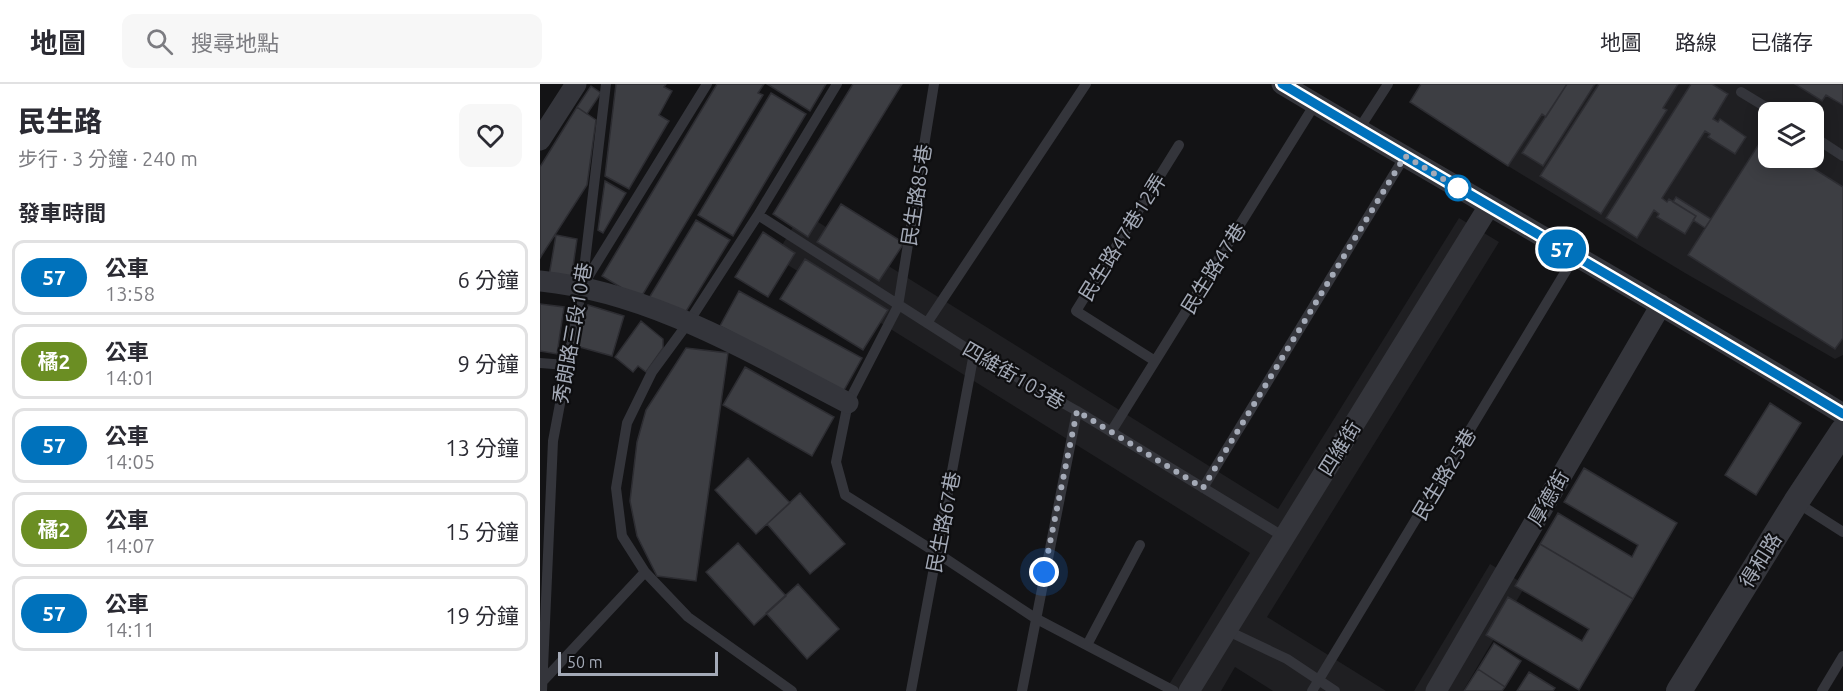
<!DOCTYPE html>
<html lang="zh-TW">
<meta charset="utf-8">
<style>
body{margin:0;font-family:Ubuntu,"Noto Sans TC",sans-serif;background:#f7f7f7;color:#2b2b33;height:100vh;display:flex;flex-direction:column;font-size:22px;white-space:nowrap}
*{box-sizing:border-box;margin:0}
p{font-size:20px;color:#7c7c81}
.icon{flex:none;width:33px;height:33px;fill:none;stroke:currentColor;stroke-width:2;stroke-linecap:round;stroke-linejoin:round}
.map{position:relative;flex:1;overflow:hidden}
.panel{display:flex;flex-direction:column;background:#fff;width:540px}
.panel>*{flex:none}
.badge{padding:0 12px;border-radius:20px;font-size:21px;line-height:39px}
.buttons{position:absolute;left:1218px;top:18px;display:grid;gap:12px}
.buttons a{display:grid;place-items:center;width:66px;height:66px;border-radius:12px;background:#fff;box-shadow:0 3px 15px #0003;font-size:30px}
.scale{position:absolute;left:18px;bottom:15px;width:160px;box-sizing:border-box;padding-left:6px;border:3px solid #a4aab7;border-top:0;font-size:16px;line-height:21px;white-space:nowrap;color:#a4aab7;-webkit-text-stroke:4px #0e0e10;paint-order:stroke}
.you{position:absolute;width:30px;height:30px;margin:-15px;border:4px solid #fff;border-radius:50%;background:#1a73e8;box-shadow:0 0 0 9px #1a73e833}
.map>.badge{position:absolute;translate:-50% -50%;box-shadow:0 0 0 3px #fff}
h2{padding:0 18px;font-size:22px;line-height:54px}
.round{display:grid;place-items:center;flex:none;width:63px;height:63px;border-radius:12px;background:#f7f7f7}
.overview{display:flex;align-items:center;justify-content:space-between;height:102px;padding:0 18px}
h1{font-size:28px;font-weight:800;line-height:45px}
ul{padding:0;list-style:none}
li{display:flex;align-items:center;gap:18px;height:75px;margin:0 12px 9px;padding:0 6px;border:3px solid #e1e1e2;border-radius:12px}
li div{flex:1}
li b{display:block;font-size:22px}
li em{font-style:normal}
li .badge{min-width:66px;font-weight:700;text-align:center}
header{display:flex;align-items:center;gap:36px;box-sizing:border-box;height:84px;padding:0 30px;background:#fff;border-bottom:2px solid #e1e1e2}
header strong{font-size:28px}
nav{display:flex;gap:33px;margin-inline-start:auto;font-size:21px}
.search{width:420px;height:54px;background:#f7f7f7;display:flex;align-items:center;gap:15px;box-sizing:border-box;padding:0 21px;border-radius:12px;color:#7c7c81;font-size:22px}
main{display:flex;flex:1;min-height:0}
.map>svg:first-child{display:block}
</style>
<header>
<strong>地圖</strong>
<div class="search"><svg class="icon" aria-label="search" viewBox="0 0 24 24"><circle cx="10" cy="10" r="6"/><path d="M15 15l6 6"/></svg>搜尋地點</div>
<nav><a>地圖</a><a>路線</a><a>已儲存</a></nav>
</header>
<main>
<section class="panel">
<div class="overview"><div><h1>民生路</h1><p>步行 · 3 分鐘 · 240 m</p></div><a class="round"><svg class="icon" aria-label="heart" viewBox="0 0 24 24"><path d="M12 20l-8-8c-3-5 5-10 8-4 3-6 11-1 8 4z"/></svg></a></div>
<h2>發車時間</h2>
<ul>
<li><span class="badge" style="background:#0072bc;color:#fff">57</span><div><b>公車</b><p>13:58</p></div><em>6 分鐘</em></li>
<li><span class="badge" style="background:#6b8e23;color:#fff">橘2</span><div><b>公車</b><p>14:01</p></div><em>9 分鐘</em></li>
<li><span class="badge" style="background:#0072bc;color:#fff">57</span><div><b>公車</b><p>14:05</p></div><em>13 分鐘</em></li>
<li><span class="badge" style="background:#6b8e23;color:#fff">橘2</span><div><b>公車</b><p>14:07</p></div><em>15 分鐘</em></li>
<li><span class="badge" style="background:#0072bc;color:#fff">57</span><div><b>公車</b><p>14:11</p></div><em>19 分鐘</em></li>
</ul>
</section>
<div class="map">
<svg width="1303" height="607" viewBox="0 0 1303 607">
<rect width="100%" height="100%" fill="#131315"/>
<!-- built -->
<path fill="#1f1f22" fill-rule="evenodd" d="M 881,0 L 1303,0 L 1303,271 L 1295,275 L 1145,189 L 968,82 L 870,18 ZM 1228,28 L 1274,28 L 1274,74 L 1228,74 Z
M 262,128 L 738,425 L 919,134 L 959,158 L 727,533 L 846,607 L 733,607 L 695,583 L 681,607 L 625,607 L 710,469 L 235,173 Z
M 950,480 L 986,501 L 923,607 L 874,607 Z"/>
<!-- building -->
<path fill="#3d3e43" stroke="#2d2d32" stroke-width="1.5" d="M 76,0 L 126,0 L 124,3 L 132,7 L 119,31 L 129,37 L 89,105 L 65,92 Z
M 177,0 L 224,0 L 218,9 L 223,11 L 100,215 L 62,192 Z
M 227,0 L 286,0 L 270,27 Z
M 313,0 L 362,0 L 268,153 L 233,130 Z
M 881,0 L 1027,0 L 1006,33 L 1002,30 L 968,82 L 870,18 Z
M 1027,0 L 1055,0 L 1003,82 L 982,69 Z
M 1059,0 L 1138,0 L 1123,24 L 1127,26 L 1061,130 L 1000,92 Z
M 1151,0 L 1172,0 L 1188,10 L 1173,35 L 1178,38 L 1180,35 L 1206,53 L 1195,70 L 1168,53 L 1170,50 L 1165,47 L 1122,114 L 1127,118 L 1129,115 L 1156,132 L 1145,150 L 1117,133 L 1119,130 L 1114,126 L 1097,154 L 1066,134 Z
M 1255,0 L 1303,0 L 1303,21 L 1286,11 L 1282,17 Z
M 51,2 L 61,9 L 47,30 L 37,23 Z
M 231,9 L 266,30 L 193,152 L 158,131 Z
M 37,23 L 56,36 L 47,101 L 0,174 L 0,83 Z
M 1224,52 L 1228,55 L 1228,74 L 1257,74 L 1303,103 L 1303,254 L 1295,265 L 1148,171 Z
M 65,97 L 86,109 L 63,149 L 58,146 Z
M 1136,113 L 1171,135 L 1165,144 L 1153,136 L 1156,132 L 1133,118 Z
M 301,120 L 364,159 L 339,197 L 277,158 Z
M 156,136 L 190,156 L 142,234 L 109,214 Z
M 223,148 L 255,169 L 228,213 L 195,193 Z
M 16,151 L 37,155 L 31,196 L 9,192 Z
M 265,175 L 348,226 L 323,266 L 240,215 Z
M 199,207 L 322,274 L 303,308 L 180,242 Z
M 0,220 L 24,223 L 17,270 L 0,267 Z
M 48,221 L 84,232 L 72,272 L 36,262 Z
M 101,237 L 123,255 L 123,264 L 106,288 L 98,282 L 93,288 L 75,273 Z
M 146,264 L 188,269 L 156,497 L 117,492 L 97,452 L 90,417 L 97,358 L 106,326 Z
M 205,283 L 294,333 L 272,372 L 183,321 Z
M 1230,319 L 1261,339 L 1216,411 L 1185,391 Z
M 208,374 L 250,419 L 216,450 L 175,406 Z
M 1044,384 L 1137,439 L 1093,515 L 1000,460 L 1018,429 L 1092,473 L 1098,461 L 1024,418 Z
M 260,409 L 305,460 L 270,490 L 227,440 Z
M 198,459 L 246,512 L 214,541 L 166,488 Z
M 1000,460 L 1093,515 L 1039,606 L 946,551 L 968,513 L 1042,557 L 1049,545 L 975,502 Z
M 258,500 L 299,545 L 267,575 L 226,529 Z
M 954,559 L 981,577 L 965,603 L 938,585 Z
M 938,585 L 965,603 L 962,607 L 924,607 Z
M 989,588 L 1015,604 L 1013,607 L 977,607 Z"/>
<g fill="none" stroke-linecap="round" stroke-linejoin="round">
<!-- service -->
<path stroke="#34353b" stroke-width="10" d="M 394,0 L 358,222 L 308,319 L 296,378 L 305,411 L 397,469 L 495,534 L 634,607
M 1201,8 L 1234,28
M 819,45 L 848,0
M 1274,53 L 1303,72
M 218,131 L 434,269 L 537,327 L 744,453
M 43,201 L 167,0
M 387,239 L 546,0
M 615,277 L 536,227 L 639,61
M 0,279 L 26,281
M 571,348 L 775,20
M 663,404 L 865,72
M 1256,418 L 1303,448
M 686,546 L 747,575 L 795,607
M 547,561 L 600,461
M 3,597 L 105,488
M 2,607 L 13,357 L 42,203 L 66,0
M 252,607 L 148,533 L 105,488 L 82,452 L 76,404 L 87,339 L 112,288 L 148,239 L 218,131 L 297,0
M 371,607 L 434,269
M 482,607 L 537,327
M 772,607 L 1035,172
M 1282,607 L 1303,572"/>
<!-- minor -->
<path stroke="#34353b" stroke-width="21" d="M 742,0 C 928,111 1118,217 1303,330
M 0,56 L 36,0
M 0,197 C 111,208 211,269 308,319
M 649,607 L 949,122
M 896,607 L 1121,221"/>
<!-- tertiary -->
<path stroke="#34353b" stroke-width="26" d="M 1139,607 L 1256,418 L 1303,347"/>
</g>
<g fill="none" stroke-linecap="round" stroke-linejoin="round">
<!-- line casing -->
<g stroke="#fff" stroke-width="14">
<path id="line" d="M 742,0 C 928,111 1117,218 1303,330"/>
</g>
<!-- line -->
<use href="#line" stroke="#0072bc" stroke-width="9"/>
<!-- walk -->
<path stroke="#a4aab7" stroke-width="6" stroke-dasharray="0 10.8" d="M 504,488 L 537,327 L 663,404 L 865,72 L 918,104"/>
</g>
<!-- markers -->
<circle fill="#fff" stroke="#0072bc" stroke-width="3" cx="918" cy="104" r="12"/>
<g text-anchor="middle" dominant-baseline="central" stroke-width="4.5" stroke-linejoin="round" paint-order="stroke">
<!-- street labels -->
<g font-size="20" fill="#a4aab7" stroke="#0e0e10">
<text transform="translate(376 111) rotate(-81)">民生路85巷</text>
<text transform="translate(582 153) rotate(-58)">民生路47巷12弄</text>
<text transform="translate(673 184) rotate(-58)">民生路47巷</text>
<text transform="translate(32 249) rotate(-80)">秀朗路三段10巷</text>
<text transform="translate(474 291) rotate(30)">四維街103巷</text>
<text transform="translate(799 364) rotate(-58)">四維街</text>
<text transform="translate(904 390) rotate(-59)">民生路25巷</text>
<text transform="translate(1008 414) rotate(-60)">厚德街</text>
<text transform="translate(403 438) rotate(-79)">民生路67巷</text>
<text transform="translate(1220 476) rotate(-58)">得和路</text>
</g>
</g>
</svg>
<div class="buttons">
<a><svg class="icon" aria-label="layers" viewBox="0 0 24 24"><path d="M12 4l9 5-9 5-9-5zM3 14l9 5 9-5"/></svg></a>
</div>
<div class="scale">50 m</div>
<div class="you" style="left:504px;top:488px"></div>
<b class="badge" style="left:1022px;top:165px;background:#0072bc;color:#fff">57</b>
</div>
</main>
